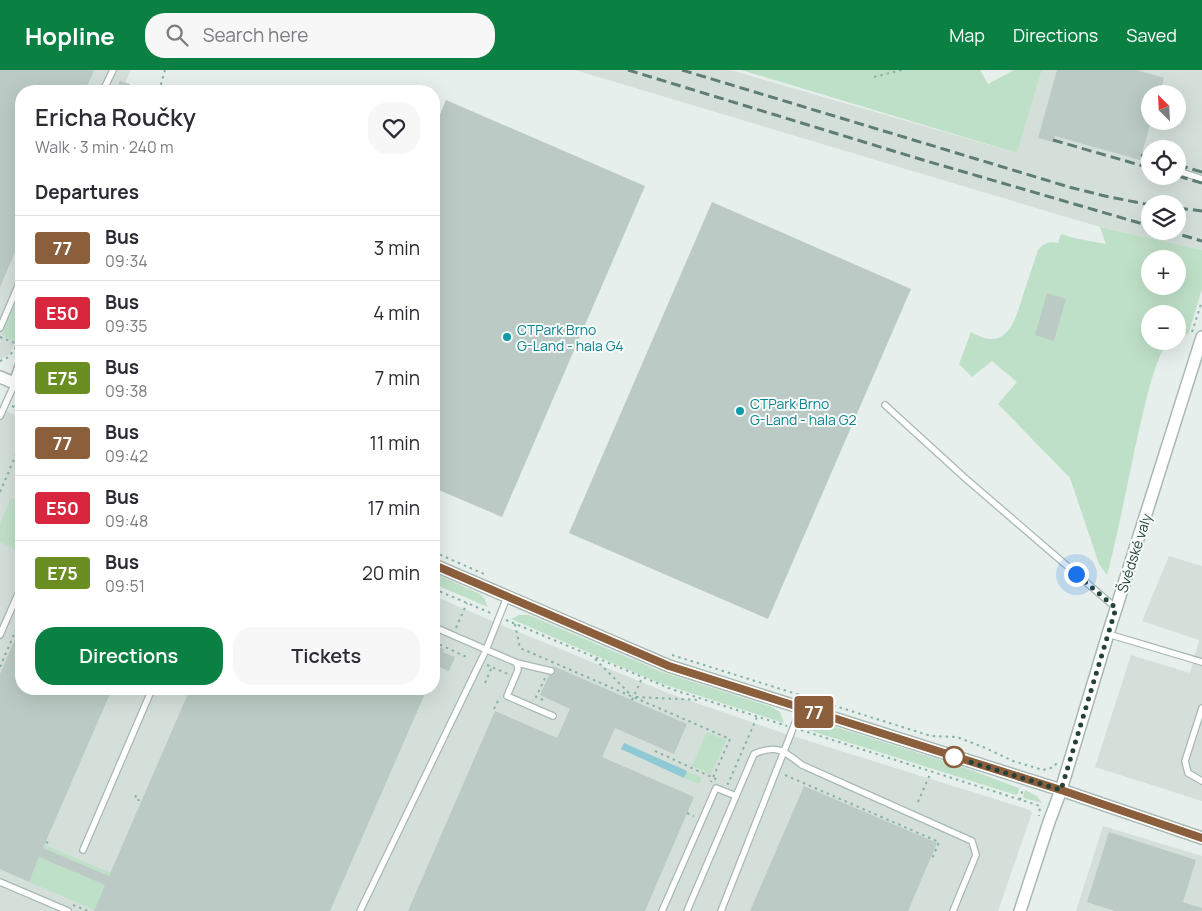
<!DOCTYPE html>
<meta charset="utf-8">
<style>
body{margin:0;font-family:Manrope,sans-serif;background:#f7f7f7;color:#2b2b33;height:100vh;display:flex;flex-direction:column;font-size:19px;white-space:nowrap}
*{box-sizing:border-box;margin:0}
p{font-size:16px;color:#7c7c81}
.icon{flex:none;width:28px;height:28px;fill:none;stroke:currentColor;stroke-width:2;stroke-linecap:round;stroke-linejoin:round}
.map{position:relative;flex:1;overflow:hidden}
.side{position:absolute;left:15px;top:15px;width:425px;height:610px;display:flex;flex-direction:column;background:#fff;border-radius:20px;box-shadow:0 5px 20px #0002}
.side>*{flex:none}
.badge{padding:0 10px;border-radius:4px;font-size:18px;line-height:32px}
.needle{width:32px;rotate:336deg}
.buttons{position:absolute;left:1141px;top:15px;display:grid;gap:10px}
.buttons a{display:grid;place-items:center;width:45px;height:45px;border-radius:50%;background:#fff;box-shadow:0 5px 20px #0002;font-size:25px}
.you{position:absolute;width:25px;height:25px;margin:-12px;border:4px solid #fff;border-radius:50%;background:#1a73e8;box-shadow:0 0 0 8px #1a73e833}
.map>.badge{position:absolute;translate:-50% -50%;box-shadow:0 0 0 2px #fff}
h2{padding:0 20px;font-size:19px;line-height:45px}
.round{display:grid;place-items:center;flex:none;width:52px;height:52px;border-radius:20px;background:#f7f7f7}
.overview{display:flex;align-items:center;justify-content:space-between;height:85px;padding:0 20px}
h1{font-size:24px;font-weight:600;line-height:38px}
.button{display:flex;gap:10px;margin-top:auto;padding:10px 20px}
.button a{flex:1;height:58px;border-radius:20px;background:#0b8043;color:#fff;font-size:20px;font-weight:600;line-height:58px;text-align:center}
.button a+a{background:#f7f7f7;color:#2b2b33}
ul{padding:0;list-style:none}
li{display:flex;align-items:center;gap:15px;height:65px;padding:0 20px;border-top:1px solid #e1e1e2}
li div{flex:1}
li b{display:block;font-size:19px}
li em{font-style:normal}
li .badge{min-width:55px;font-weight:700;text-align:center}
header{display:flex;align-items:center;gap:30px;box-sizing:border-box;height:70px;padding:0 25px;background:#0b8043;color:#fff}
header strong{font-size:24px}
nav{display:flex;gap:28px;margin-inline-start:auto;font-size:18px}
.search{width:350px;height:45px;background:#f7f7f7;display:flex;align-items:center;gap:12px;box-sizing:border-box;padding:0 18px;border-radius:20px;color:#7c7c81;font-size:19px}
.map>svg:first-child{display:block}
</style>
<header>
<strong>Hopline</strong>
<div class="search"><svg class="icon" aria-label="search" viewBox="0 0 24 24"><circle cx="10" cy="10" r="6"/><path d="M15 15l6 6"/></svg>Search here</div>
<nav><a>Map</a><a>Directions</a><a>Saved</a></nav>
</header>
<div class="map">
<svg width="1202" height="841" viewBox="0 0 1202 841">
<rect width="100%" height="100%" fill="#e6efeb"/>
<!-- built -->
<path fill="#d4dfda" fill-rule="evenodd" d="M 0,0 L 131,0 L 121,21 L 21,21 L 21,260 L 9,285 L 0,289 Z
M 575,0 L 730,0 L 1017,83 L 1042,0 L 1202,0 L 1202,180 L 1100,157 ZM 1150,24 L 1178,24 L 1178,51 L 1150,51 ZM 1150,79 L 1178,79 L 1178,106 L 1150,106 ZM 1150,134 L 1178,134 L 1178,161 L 1150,161 Z
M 0,338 L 21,348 L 21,619 L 434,619 L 434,526 L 506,557 L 668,623 L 780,662 L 1030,740 L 1032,743 L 998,841 L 0,841 Z
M 1169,486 L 1202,496 L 1202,731 L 1095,697 L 1131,585 L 1190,603 L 1199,570 L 1142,551 Z
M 1103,756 L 1202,786 L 1202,841 L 1076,841 Z"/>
<!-- green -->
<path fill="#bfe0c8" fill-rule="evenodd" d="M 741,0 L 980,0 L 988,14 L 1014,0 L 1042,0 L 1017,83 Z
M 1100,157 L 1202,180 L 1202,219 L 1188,265 L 1180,260 L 1178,262 L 1178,244 L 1150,244 L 1150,271 L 1169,271 C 1156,285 1148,324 1143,343 C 1130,397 1121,452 1107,505 L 1099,494 L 1070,408 L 998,334 L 1017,312 L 992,291 L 972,307 L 959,294 L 971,262 C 1006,283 1015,252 1023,225 C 1028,210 1033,195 1038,180 C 1044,173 1049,171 1058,173 L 1061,164 L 1074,168 L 1106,174 ZM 1150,189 L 1178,189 L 1178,216 L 1150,216 Z
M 21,220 L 21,259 L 16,272 L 2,265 Z
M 11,428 L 21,432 L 21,482 L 0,472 L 0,454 Z
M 434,503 L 480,524 L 484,528 L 488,537 L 434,514 Z
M 519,545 L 529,545 L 662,602 L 772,637 L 780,642 L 784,653 L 659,613 L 511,549 Z
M 817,653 L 823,653 L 963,697 L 1019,718 L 1018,724 L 1016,725 L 805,659 Z
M 707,662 L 726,670 L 711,704 L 692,696 Z
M 687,701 L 702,708 L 699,714 L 684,708 Z
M 1025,720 L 1037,726 L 1042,733 L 1024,728 L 1023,726 Z
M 45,775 L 111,803 L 109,806 L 43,778 Z
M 39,787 L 105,815 L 95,840 L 29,812 Z"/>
<!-- water -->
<path fill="#8ec9d4" d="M 624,673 L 687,701 L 684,708 L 621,679 Z"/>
<!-- building -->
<path fill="#bbcac4" d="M 0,0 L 94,0 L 85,21 L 21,21 L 21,168 L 0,217 Z
M 1057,0 L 1137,0 L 1164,8 L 1159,24 L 1150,24 L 1150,55 L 1140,90 L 1055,66 L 1053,72 L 1038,68 Z
M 120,11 L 130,14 L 127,21 L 115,21 Z
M 446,30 L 645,116 L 502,447 L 434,418 L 434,59 Z
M 712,132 L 911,219 L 768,549 L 569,463 Z
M 1047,223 L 1066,229 L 1054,271 L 1035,265 Z
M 21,555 L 21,619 L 112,619 L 43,778 L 109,806 L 190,619 L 427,619 L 330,841 L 94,841 L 105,815 L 39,787 L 29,812 L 0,799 L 0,604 Z
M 434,575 L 444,579 L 443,582 L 455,587 L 449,601 L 434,595 Z
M 553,596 L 687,654 L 674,684 L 615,658 L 602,687 L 694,727 L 645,841 L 408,841 L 495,641 L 557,668 L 570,639 L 540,625 L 549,605 L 553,605 L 555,603 Z
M 804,716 L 937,773 L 908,841 L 750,841 Z
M 1109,762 L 1196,790 L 1183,832 L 1202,838 L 1202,841 L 1115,841 L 1087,832 Z"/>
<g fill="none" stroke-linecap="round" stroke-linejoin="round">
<!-- service casing -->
<g stroke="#a8b8b2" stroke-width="8">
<path id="service" d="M 103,21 L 113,0
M 1146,92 L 1150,94
M 1178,101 L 1202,109
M 0,258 L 21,209
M 885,335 L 965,408 L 1116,538
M 0,346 L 15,313
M 434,557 L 517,593 L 551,601
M 1108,564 L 1202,592
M 0,565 L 21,517
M 517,593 L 518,600 L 507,626 L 553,646
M 1202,638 L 1185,691 L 1188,703 L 1202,711
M 83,780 L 152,619
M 0,812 L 68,841
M 360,841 L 486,580 L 507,527
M 662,841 L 716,718 L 736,726
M 687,841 L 754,684 C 777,674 784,681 802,695 L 972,771 L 976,785 L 953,841
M 721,841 L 801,638"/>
</g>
<!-- minor casing -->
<g stroke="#a8b8b2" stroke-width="14">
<path id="minor" d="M 0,307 L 21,316
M 15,313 L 21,296
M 434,495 L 669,596 L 1061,720 L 1202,768
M 1020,841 L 1049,752 L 1061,720 L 1108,564 L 1202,267"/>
</g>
<!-- path -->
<path stroke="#86b3a5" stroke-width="2" stroke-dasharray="2.5 4" stroke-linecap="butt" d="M 874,7 L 902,0
M 159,21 L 165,0
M 1192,262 L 1202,231
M 0,267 L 17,274
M 15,278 L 21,264
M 0,291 L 9,287 L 15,278 L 21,281
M 12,336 L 21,340
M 0,422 L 21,373
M 434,482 L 484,504
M 434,519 L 493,544
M 506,550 L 671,619 L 787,656
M 515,554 L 520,578 L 730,669 L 711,712
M 456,558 L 467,533
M 434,572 L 469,588
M 672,585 L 931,666 L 957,667 L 983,677 L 1013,691 L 1043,700 L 1054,697 L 1058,691
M 595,589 L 632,626
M 487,595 L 508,604
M 0,597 L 21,548
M 485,613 L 492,597
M 636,627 L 699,630
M 543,630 L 536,627 L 545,608
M 632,630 L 642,608
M 494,639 L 500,627
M 801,660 L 1040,736 L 1039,746
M 655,681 L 718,710
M 785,705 L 939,772 L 932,789
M 727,713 L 728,714 L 757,647
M 136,725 L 135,729 L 142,731
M 1020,730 L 1023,718
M 918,732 L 931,702
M 687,743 L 694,746
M 46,772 L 48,773
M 73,835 L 88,841"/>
<!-- service -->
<use href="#service" stroke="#fff" stroke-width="5.5"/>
<!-- minor -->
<use href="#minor" stroke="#fff" stroke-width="11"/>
<!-- rail -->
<path stroke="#5f7d75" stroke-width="3" stroke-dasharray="10 5" stroke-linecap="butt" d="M 628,0 L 923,90 L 1150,156
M 682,0 L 1069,117 L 1105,126 L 1150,135
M 1053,70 L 1150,98
M 1141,85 L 1150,87
M 1178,95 L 1202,102
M 1178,106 L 1202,113
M 1178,138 L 1202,141
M 1168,161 L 1202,171"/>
</g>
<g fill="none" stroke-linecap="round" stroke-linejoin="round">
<!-- line casing -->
<g stroke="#fff" stroke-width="11">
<path id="line" d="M 434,495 L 669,596 L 1061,720 L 1202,768"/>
</g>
<!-- line -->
<use href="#line" stroke="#8b5e3c" stroke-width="8"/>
<!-- walk -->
<path stroke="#24423a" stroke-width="5" stroke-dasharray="0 9" d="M 954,687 L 1061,720 L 1116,538 L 1076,504"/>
</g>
<!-- markers -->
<g fill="#0f9aa8" stroke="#f7fbf9" stroke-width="2">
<circle cx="507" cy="267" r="5"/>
<circle cx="740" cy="341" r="5"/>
</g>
<circle fill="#fff" stroke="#8b5e3c" stroke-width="2.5" cx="954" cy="687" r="10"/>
<g text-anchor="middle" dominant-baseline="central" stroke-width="4" stroke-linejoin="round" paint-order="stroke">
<!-- culture labels -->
<g font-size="14" fill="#0d838f" stroke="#f7fbf9" text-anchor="start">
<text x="517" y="259">CTPark Brno<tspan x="517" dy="16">G-Land - hala G4</tspan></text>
<text x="750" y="333">CTPark Brno<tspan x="750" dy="16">G-Land - hala G2</tspan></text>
</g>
<!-- street labels -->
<g font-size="14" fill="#24423a" stroke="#f7fbf9">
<text transform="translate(1134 483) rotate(-72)">Švédské valy</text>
</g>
</g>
</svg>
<div class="buttons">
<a><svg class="needle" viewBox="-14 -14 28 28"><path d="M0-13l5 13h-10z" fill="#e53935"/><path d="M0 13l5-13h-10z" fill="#7c7c81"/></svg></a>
<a><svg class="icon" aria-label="locate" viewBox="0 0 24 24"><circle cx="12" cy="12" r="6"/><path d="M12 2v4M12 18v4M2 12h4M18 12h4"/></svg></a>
<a><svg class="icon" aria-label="layers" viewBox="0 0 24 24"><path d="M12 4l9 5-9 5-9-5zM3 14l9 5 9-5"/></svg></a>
<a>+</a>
<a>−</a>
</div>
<div class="you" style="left:1076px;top:504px"></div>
<b class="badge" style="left:814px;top:642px;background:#8b5e3c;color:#fff">77</b>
<section class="side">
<div class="overview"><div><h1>Ericha Roučky</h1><p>Walk · 3 min · 240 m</p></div><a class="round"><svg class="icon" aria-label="heart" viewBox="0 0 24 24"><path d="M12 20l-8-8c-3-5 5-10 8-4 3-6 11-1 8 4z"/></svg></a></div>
<h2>Departures</h2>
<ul>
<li><span class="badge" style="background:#8b5e3c;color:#fff">77</span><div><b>Bus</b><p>09:34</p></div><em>3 min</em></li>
<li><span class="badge" style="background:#d7263d;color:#fff">E50</span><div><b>Bus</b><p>09:35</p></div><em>4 min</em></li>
<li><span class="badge" style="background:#6b8e23;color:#fff">E75</span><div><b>Bus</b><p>09:38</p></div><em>7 min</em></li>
<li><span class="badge" style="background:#8b5e3c;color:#fff">77</span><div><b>Bus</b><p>09:42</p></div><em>11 min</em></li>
<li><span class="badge" style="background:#d7263d;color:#fff">E50</span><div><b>Bus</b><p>09:48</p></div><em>17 min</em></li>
<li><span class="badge" style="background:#6b8e23;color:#fff">E75</span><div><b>Bus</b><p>09:51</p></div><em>20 min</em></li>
</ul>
<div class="button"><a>Directions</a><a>Tickets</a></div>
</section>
</div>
